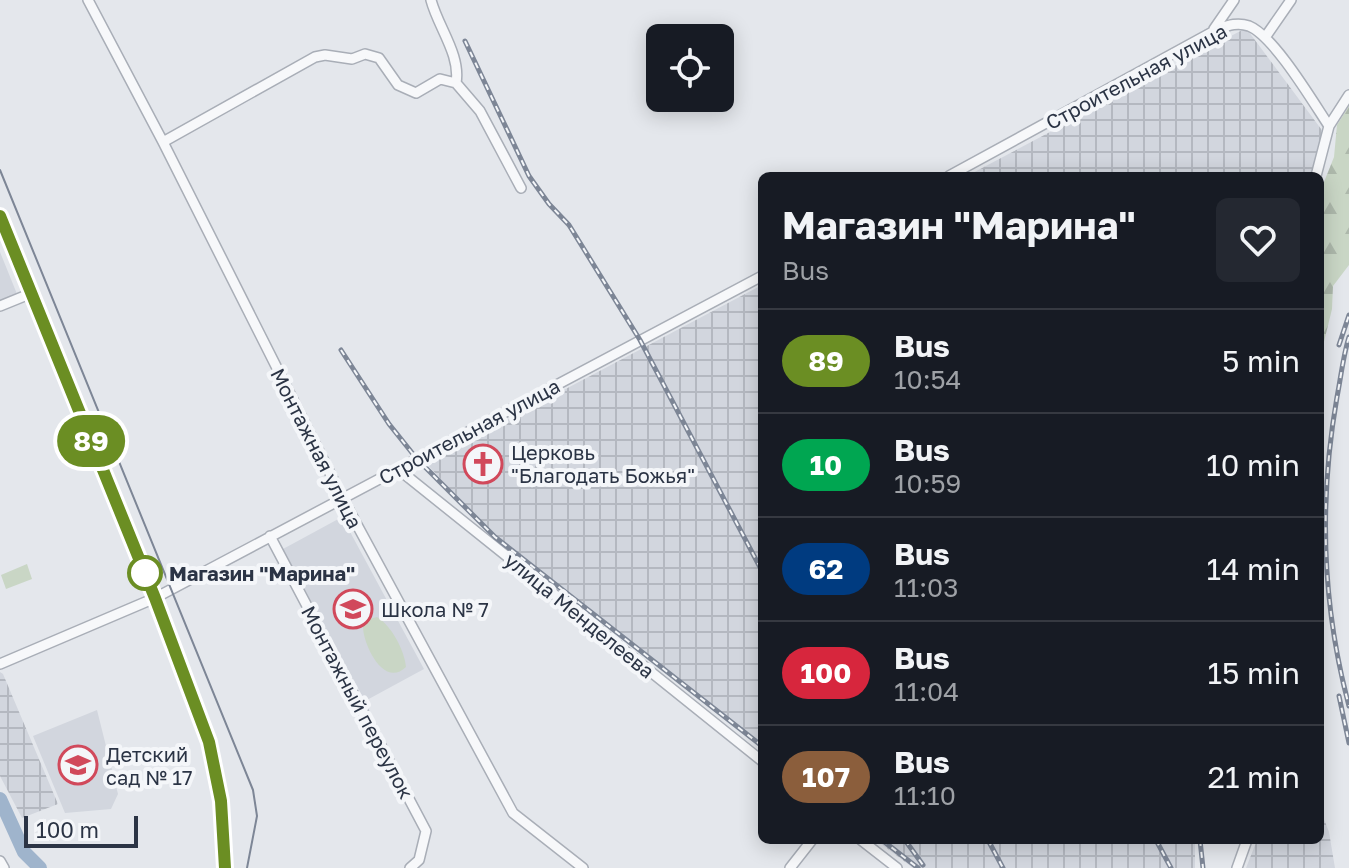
<!DOCTYPE html>
<meta charset="utf-8">
<style>
body{margin:0;font-family:"Golos Text",sans-serif;background:#242831;color:#f1f3f6;height:100vh;display:flex;flex-direction:column;font-size:30px;white-space:nowrap}
*{box-sizing:border-box;margin:0}
p{font-size:26px;color:#9ea1a6}
.icon{flex:none;width:44px;height:44px;fill:none;stroke:currentColor;stroke-width:2;stroke-linecap:round;stroke-linejoin:round}
.map{position:relative;flex:1;overflow:hidden}
.side{position:absolute;left:758px;top:172px;width:566px;height:672px;display:flex;flex-direction:column;background:#171b24;border-radius:12px;box-shadow:0 4px 20px #0003}
.side>*{flex:none}
.badge{padding:0 16px;border-radius:26px;font-size:28px;line-height:52px}
.controls{position:absolute;left:646px;top:24px;display:grid;gap:16px}
.controls a{display:grid;place-items:center;width:88px;height:88px;border-radius:12px;background:#171b24;box-shadow:0 4px 20px #0003;font-size:40px}
.scale{position:absolute;left:24px;bottom:20px;width:114px;box-sizing:border-box;padding-left:8px;border:4px solid #2b3445;border-top:0;font-size:22px;line-height:28px;white-space:nowrap;color:#2b3445;-webkit-text-stroke:6px #f4f6f9;paint-order:stroke}
.map>.badge{position:absolute;translate:-50% -50%;box-shadow:0 0 0 4px #fff}
.round{display:grid;place-items:center;flex:none;width:84px;height:84px;border-radius:12px;background:#242831}
.summary{display:flex;align-items:center;justify-content:space-between;height:136px;padding:0 24px}
h1{font-size:38px;font-weight:700;line-height:60px}
ul{padding:0;list-style:none}
li{display:flex;align-items:center;gap:24px;height:104px;padding:0 24px;border-top:2px solid #363941}
li div{flex:1}
li b{display:block;font-size:30px}
li em{font-style:normal}
li .badge{min-width:88px;font-weight:700;text-align:center}
.map>svg:first-child{display:block}
</style>
<div class="map">
<svg width="1349" height="868" viewBox="0 0 1349 868">
<defs>
<pattern id="industrial-grid" width="8" height="8" patternUnits="userSpaceOnUse" patternTransform="scale(2)"><rect width="8" height="8" fill="#d2d6de"/><path d="M0 4h8M4 0v8" fill="none" stroke="#b4b8c0"/></pattern>
<pattern id="forest-firs" width="22" height="20" patternUnits="userSpaceOnUse" patternTransform="scale(2)"><rect width="22" height="20" fill="#c9d6c5"/><path d="M5 1l3.5 6h-7zM16 11l3.5 6h-7z" fill="#adb8ab"/></pattern>
</defs>
<rect width="100%" height="100%" fill="#e4e7ec"/>
<!-- built -->
<path fill="#d2d6de" d="M 0,252 L 17,294 L 0,301 Z
M 342,517 L 424,669 L 365,701 L 283,549 Z
M 97,710 L 118,794 L 111,809 L 65,813 L 33,736 Z"/>
<!-- industrial -->
<path fill="url(#industrial-grid)" d="M 1246,28 L 1327,137 L 1314,176 L 967,176 Z
M 762,285 L 762,748 L 481,523 L 426,463 Z
M 0,672 L 3,674 L 58,804 L 22,818 L 0,776 Z
M 1320,809 L 1329,832 L 1335,868 L 1246,868 L 1257,840 L 1320,840 Z
M 876,840 L 1195,840 L 1195,868 L 913,868 Z"/>
<!-- forest -->
<path fill="url(#forest-firs)" d="M 1349,106 L 1349,265 L 1333,286 L 1332,309 L 1320,358 L 1320,192 L 1334,157 L 1337,125 Z"/>
<!-- pitch -->
<path fill="#c9d6c5" d="M 27,564 L 32,579 L 6,589 L 1,575 Z
M 377,617 C 391,625 405,651 406,667 C 383,689 362,642 363,625 L 369,619 Z"/>
<g fill="none" stroke-linecap="round" stroke-linejoin="round">
<!-- river -->
<path stroke="#9fb4cc" stroke-width="14" d="M 0,799 L 24,852 L 40,868"/>
<!-- minor casing -->
<g stroke="#a9aeb7" stroke-width="12">
<path id="minor" d="M 88,0 L 163,142 L 343,499 L 513,813 L 583,868
M 431,0 C 438,27 461,55 456,83 L 480,111 L 521,188
M 1214,29 L 1234,0
M 1266,36 L 1291,0
M 1329,126 L 1349,95
M 163,142 L 315,57 L 325,55 L 352,59 L 365,54 L 379,58 L 398,85 L 416,93 L 440,79 L 456,83
M 949,176 L 1218,29 C 1229,25 1238,22 1249,26 C 1274,36 1313,102 1329,126 L 1316,176
M 0,306 L 32,293
M 398,469 L 762,761
M 270,536 L 426,831 L 419,860 L 410,868
M 0,664 L 155,598 L 762,276
M 861,840 L 897,868
M 0,861 L 4,868
M 790,868 L 812,840
M 1237,868 L 1247,840"/>
</g>
<!-- major casing -->
<g stroke="#a3abb8" stroke-width="15">
<path id="major" d="M 0,215 L 155,598 L 209,742 L 221,801 L 225,868"/>
</g>
<!-- minor -->
<use href="#minor" stroke="#f7f8fa" stroke-width="9"/>
<!-- major -->
<use href="#major" stroke="#fff" stroke-width="12"/>
<!-- tram -->
<path stroke="#7d8696" stroke-width="2" d="M 0,170 L 253,790 L 257,816 L 247,868"/>
<!-- rail casing -->
<g stroke="#7d8696" stroke-width="5">
<path id="rail" d="M 465,41 L 529,176 L 549,204 L 569,225 L 640,340 L 762,571
M 1349,337 C 1343,356 1341,377 1337,397 C 1319,500 1322,605 1349,706
M 1339,345 L 1349,315
M 341,350 L 389,424 L 417,459 L 495,537 L 762,746
M 1339,696 L 1349,743
M 882,840 L 918,868
M 905,840 L 923,865
M 988,840 L 1003,868
M 1156,840 L 1171,868
M 1200,840 L 1203,868"/>
</g>
<!-- rail -->
<use href="#rail" stroke="#f4f6f9" stroke-width="2" stroke-dasharray="6" stroke-linecap="butt"/>
</g>
<g fill="none" stroke-linecap="round" stroke-linejoin="round">
<!-- line casing -->
<g stroke="#fff" stroke-width="18">
<path id="line" d="M 0,216 L 155,598 L 209,742 L 221,801 L 225,868"/>
</g>
<!-- line -->
<use href="#line" stroke="#6b8e23" stroke-width="12"/>
</g>
<!-- icons -->
<defs>
<g id="church-ring" transform="scale(2)"><circle r="9.5" fill="#f4f6f9" stroke="#d1495b" stroke-width="1.5"/><path d="M-1.2-6h2.4v3.5h3.3v2.4h-3.3V6h-2.4V-.1h-3.3v-2.4h3.3Z" fill="#d1495b"/></g>
<g id="school-ring" transform="scale(2)"><circle r="9.5" fill="#f4f6f9" stroke="#d1495b" stroke-width="1.5"/><path d="M0-5L7-2L0 1L-7-2ZM-4 1L0 2.5L4 1V4Q0 6-4 4Z" fill="#d1495b"/></g>
</defs>
<g fill-rule="evenodd">
<use href="#church-ring" x="483" y="464"/>
<use href="#school-ring" x="353" y="609"/>
<use href="#school-ring" x="78" y="765"/>
</g>
<!-- markers -->
<circle fill="#fff" stroke="#6b8e23" stroke-width="4" cx="145" cy="573" r="16"/>
<g text-anchor="middle" dominant-baseline="central" stroke-width="8" stroke-linejoin="round" paint-order="stroke">
<!-- street labels -->
<g font-size="20" fill="#2b3445" stroke="#f4f6f9">
<text transform="translate(1136 76) rotate(-28)">Строительная улица</text>
<text transform="translate(469 431) rotate(-28)">Строительная улица</text>
<text transform="translate(317 448) rotate(63)">Монтажная улица</text>
<text transform="translate(580 615) rotate(39)">улица Менделеева</text>
<text transform="translate(358 702) rotate(62)">Монтажный переулок</text>
</g>
<!-- poi labels -->
<g font-size="20" fill="#2b3445" stroke="#f4f6f9" text-anchor="start">
<text x="511" y="452">Церковь<tspan x="511" dy="23">"Благодать Божья"</tspan></text>
<text x="381" y="609">Школа № 7</text>
<text x="106" y="754">Детский<tspan x="106" dy="23">сад № 17</tspan></text>
</g>
<!-- stop labels -->
<g font-size="20" font-weight="bold" fill="#2b3445" stroke="#f4f6f9" text-anchor="start">
<text x="169" y="573">Магазин "Марина"</text>
</g>
</g>
</svg>
<div class="controls">
<a><svg class="icon" aria-label="locate" viewBox="0 0 24 24"><circle cx="12" cy="12" r="6"/><path d="M12 2v4M12 18v4M2 12h4M18 12h4"/></svg></a>
</div>
<div class="scale">100 m</div>
<b class="badge" style="left:91px;top:441px;background:#6b8e23;color:#fff">89</b>
<section class="side">
<div class="summary"><div><h1>Магазин &quot;Марина&quot;</h1><p>Bus</p></div><a class="round"><svg class="icon" aria-label="heart" viewBox="0 0 24 24"><path d="M12 20l-8-8c-3-5 5-10 8-4 3-6 11-1 8 4z"/></svg></a></div>
<ul>
<li><span class="badge" style="background:#6b8e23;color:#fff">89</span><div><b>Bus</b><p>10:54</p></div><em>5 min</em></li>
<li><span class="badge" style="background:#00a651;color:#fff">10</span><div><b>Bus</b><p>10:59</p></div><em>10 min</em></li>
<li><span class="badge" style="background:#003b80;color:#fff">62</span><div><b>Bus</b><p>11:03</p></div><em>14 min</em></li>
<li><span class="badge" style="background:#d7263d;color:#fff">100</span><div><b>Bus</b><p>11:04</p></div><em>15 min</em></li>
<li><span class="badge" style="background:#8b5e3c;color:#fff">107</span><div><b>Bus</b><p>11:10</p></div><em>21 min</em></li>
</ul>
</section>
</div>
